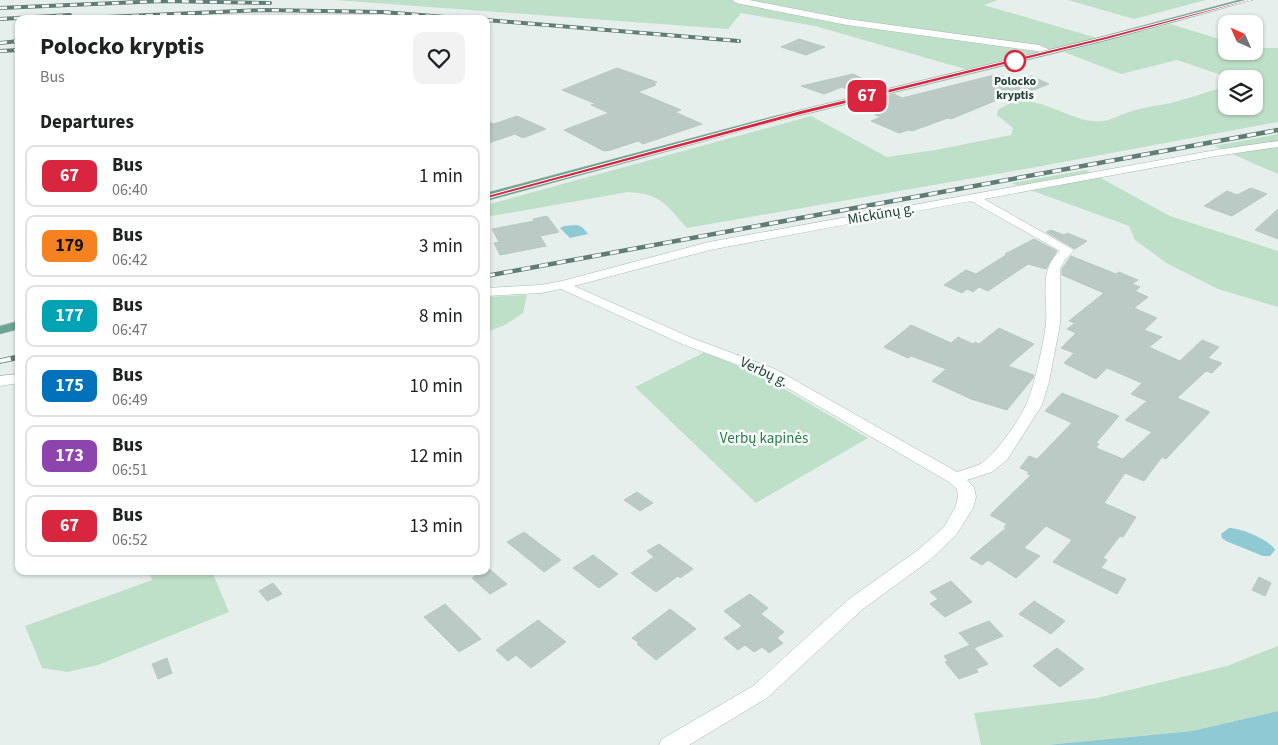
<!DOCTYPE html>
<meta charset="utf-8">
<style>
body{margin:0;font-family:"Source Sans 3",sans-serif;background:#f2f2f2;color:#202124;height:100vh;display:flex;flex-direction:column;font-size:19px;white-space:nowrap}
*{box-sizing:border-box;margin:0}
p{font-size:16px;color:#757577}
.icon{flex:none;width:28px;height:28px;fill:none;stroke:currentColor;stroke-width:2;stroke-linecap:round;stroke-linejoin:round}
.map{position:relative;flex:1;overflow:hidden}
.panel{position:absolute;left:15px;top:15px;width:475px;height:560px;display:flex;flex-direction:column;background:#fff;border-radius:10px;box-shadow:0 1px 4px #0004}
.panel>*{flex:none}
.badge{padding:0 10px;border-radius:8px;font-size:18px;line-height:32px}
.needle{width:32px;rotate:315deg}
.fabs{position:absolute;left:1218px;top:15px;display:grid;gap:10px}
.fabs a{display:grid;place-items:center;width:45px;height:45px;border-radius:10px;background:#fff;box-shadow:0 1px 4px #0004;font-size:25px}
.map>.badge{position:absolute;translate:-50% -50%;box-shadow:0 0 0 2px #fff}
h2{padding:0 25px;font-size:19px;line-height:45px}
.round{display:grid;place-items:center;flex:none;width:52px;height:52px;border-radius:10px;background:#f2f2f2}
.summary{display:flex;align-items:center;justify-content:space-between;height:85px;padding:0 25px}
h1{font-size:24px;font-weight:700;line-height:38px}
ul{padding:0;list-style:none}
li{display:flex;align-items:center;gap:15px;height:62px;margin:0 10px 8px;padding:0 15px;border:2px solid #e0e0e0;border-radius:10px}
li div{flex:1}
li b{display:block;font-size:19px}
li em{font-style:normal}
li .badge{min-width:55px;font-weight:700;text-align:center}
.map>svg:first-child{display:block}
</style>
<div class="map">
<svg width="1278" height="745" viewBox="0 0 1278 745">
<rect width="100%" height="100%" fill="#e6efeb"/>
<!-- green -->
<path fill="#bfe0c8" d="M 335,0 L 998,0 L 984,5 L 1097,38 L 965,69 L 815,26 L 741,13 L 728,29 Z
M 1068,0 L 1206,0 L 1134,19 Z
M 1170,24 L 1226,41 L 1226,51 L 1254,51 L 1254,48 L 1278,48 L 1278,122 L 1031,168 L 687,228 C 666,205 662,194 628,192 L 486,217 L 486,205 L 811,116 L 887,157 L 935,150 L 1011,135 L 1013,128 L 997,115 L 998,110 C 1029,86 1061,118 1093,121 C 1109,123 1116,116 1129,112 C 1143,107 1157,106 1171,103 C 1189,98 1208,92 1226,86 L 1226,106 L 1254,106 L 1254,79 L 1233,79 L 1177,60 L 1121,74 L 1064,52 Z
M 1278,134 L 1278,174 L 1214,146 Z
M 1086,170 L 1170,216 L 1278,251 L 1278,307 L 1218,289 L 1168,264 L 1135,240 L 1129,226 L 1011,183 Z
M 527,295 L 523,313 L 505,325 L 486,332 L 486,297 Z
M 705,352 L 764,377 L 868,438 L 756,503 L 635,387 Z
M 149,571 L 212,571 L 229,612 L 98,665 L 67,672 L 42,668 L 25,626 L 152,580 Z
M 1278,646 L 1278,711 L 1192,731 L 1047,745 L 981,745 L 974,713 L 1097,698 L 1227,666 Z"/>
<!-- water -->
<path fill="#8ec9d4" d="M 577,225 L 582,227 L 588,234 L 570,238 L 560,228 L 564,226 Z
M 1229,528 C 1241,528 1270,540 1275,550 L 1270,556 L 1263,556 L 1226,541 L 1222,538 L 1221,534 Z
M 1278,711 L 1278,745 L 1047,745 L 1192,731 Z"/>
<!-- building -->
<path fill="#bbcac4" stroke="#b8c9c2" d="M 799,39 L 825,47 L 806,55 L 781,47 Z
M 617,68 L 657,82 L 653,84 L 656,85 L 638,92 L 681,110 L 675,112 L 702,124 L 643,144 L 638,141 L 611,150 L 604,151 L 564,130 L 609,113 L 591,105 L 596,104 L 562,90 Z
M 853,74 L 882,88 L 856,94 L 842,87 L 824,94 L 801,86 Z
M 994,75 L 1000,75 L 1013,81 L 1031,76 L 1049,84 L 1007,100 L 1002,98 L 951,119 L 948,118 L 912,131 L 909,130 L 899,133 L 871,121 L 881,117 L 875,115 L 887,111 L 868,101 L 894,94 L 902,98 Z
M 517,116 L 546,129 L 523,138 L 515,134 L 486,144 L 486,121 L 494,124 Z
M 1251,188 L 1267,194 L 1232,216 L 1204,206 L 1227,191 L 1237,195 Z
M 1278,209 L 1278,239 L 1255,230 Z
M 547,216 L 559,232 L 540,236 L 546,246 L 500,255 L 494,243 L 499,242 L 492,229 L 534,221 L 533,219 Z
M 1051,230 L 1064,235 L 1067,233 L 1087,241 L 1075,249 L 1046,232 Z
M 1034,239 L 1057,251 L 1046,269 L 1028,264 L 988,291 L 979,287 L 973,292 L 967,289 L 962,293 L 944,285 L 966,270 L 976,274 L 1006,255 L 1005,254 Z
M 1071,256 L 1116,274 L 1119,272 L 1138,280 L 1132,284 L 1140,287 L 1135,291 L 1148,297 L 1134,308 L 1157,318 L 1144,330 L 1162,337 L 1149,347 L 1180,361 L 1202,340 L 1219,347 L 1208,358 L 1222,363 L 1212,373 L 1206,371 L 1177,398 L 1210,412 L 1166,459 L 1162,457 L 1144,481 L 1125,473 L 1104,503 L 1136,517 L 1123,537 L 1120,536 L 1103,558 L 1107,560 L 1101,568 L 1126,579 L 1117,594 L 1053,562 L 1072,540 L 1046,526 L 1024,548 L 1040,556 L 1016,578 L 988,560 L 982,565 L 970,558 L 1006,528 L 1004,527 L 1007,524 L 990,515 L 1031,475 L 1027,474 L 1029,472 L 1020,468 L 1029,456 L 1037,459 L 1072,423 L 1045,411 L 1062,393 L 1119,416 L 1096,443 L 1099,444 L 1096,448 L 1123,459 L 1152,432 L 1125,420 L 1147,401 L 1131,394 L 1142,383 L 1107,368 L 1096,379 L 1064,363 L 1074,353 L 1061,348 L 1076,333 L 1067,329 L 1075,323 L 1069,321 L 1104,293 L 1062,275 L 1062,269 Z
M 911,325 L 951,343 L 958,337 L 973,344 L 975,342 L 979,344 L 999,328 L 1034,344 L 1008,366 L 1034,375 L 1033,378 L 1007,410 L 971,399 L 932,381 L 946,369 L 911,356 L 908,358 L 884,347 Z
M 637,492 L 653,503 L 640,511 L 624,500 Z
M 524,532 L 561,560 L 544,572 L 507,542 Z
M 659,544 L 693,569 L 680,578 L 678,576 L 656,592 L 631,573 L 654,557 L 647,551 Z
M 593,555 L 618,574 L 599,588 L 573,568 Z
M 488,568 L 507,584 L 490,594 L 472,578 L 482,571 L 486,571 Z
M 1259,577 L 1271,583 L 1265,596 L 1252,590 Z
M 951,581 L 972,602 L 945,617 L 930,604 L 938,599 L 930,592 Z
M 273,583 L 282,594 L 267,601 L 259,591 Z
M 750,594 L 768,608 L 761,614 L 784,632 L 777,638 L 783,643 L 769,653 L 762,647 L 754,652 L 745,645 L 738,650 L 724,638 L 742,626 L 724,611 Z
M 1034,601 L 1065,621 L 1051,634 L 1019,614 Z
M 445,604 L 481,639 L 459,652 L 424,617 Z
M 670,609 L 696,629 L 656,660 L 637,644 L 639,643 L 632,638 Z
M 538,620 L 566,642 L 531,668 L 516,655 L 508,661 L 496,650 Z
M 989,621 L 1003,636 L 974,648 L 988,664 L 976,669 L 978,672 L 959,679 L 945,662 L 948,661 L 944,656 L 970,645 L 959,633 Z
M 1057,648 L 1084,669 L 1060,687 L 1033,666 Z
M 167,658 L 172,673 L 158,679 L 152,664 Z"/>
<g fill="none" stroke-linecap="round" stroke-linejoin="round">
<!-- street casing -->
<g stroke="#a8b8b2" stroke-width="1">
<path id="street" d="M 732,0 L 749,0 L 847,19 L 1039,45 L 1055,52 L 1050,55 L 1037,51 L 847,25 L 736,3 Z
M 1278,141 L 1278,147 L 1216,156 L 984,199 L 1074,250 L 1064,261 L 1060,269 L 1060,324 L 1049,382 L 1042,405 L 1007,460 L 992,472 L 967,480 L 974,487 L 976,497 L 973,508 L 956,535 L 930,560 L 863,609 L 767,698 L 689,745 L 659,745 L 662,739 L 753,686 L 849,599 L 918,550 L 944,527 L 955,508 L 958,497 L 957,489 L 949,482 L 765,375 L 682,344 L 561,289 L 541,293 L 486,296 L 486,288 L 541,285 L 562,281 L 709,242 L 1216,150 ZM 971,201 L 1060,251 C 1038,270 1048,297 1046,323 C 1044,341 1034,389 1026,405 C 1018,422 997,452 982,463 C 975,467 965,469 957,472 L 775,369 L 692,338 L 574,286 L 710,250 Z
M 19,374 L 19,383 L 0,386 L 0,376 Z"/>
</g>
<!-- primary casing -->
<g stroke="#c2cac8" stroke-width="1">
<path id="primary" d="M 1239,0 L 1253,0 L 1109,40 L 778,121 L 486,201 L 486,193 L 771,117 L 1104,36 Z
M 19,321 L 19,329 L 0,334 L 0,326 Z"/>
</g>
<!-- street -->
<use href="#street" fill="#fff" fill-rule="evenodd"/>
<!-- primary -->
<use href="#primary" fill="#6aa596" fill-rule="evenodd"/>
<!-- rail-far2 casing -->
<g stroke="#5f7d75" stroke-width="4">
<path id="rail-far2" d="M 0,8 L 163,1 L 270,3
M 0,19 L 70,15
M 62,19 L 263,10 L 383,12 L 469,19
M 283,19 L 316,17
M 486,20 L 739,41
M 0,43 L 19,41
M 0,51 L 19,50"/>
</g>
<!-- rail-far1 casing -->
<g stroke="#5f7d75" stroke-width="4.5">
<path id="rail-far1" d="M 486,276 L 1278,130"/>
</g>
<!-- rail casing -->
<g stroke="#5f7d75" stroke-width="5.5">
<path id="rail" d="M 0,361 L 19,357"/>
</g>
<!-- rail-far2 -->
<use href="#rail-far2" stroke="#f7fbf9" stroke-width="2.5" stroke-dasharray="7" stroke-linecap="butt"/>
<!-- rail-far1 -->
<use href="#rail-far1" stroke="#f7fbf9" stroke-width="3" stroke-dasharray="9" stroke-linecap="butt"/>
<!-- rail -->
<use href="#rail" stroke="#f7fbf9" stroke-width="4" stroke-dasharray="11" stroke-linecap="butt"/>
</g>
<!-- line -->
<path fill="#d7263d" stroke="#fff" d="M 1247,0 L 1251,0 L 1108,39 L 803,114 L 489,198 L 482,197 L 799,111 L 1104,37 Z"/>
<!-- markers -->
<circle fill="#fff" stroke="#d7263d" stroke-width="2.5" cx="1015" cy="61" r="10"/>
<g text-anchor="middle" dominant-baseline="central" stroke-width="5" stroke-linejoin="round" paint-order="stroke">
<!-- far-stop labels -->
<g font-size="12" font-weight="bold" fill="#24423a" stroke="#f7fbf9">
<text x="1015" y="81">Polocko<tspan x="1015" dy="14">kryptis</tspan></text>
</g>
<!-- street labels -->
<g font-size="15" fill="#24423a" stroke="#f7fbf9">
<text transform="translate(881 214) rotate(-10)">Mickūnų g.</text>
<text transform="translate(764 372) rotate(25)">Verbų g.</text>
</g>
<!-- park labels -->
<g font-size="15" fill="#2d7a4b" stroke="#f7fbf9">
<text x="764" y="438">Verbų kapinės</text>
</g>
</g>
</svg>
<div class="fabs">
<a><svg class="needle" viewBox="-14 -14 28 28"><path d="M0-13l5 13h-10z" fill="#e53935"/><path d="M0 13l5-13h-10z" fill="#757577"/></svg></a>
<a><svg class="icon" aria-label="layers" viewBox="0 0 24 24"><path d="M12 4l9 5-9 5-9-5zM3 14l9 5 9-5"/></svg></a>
</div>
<b class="badge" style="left:867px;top:96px;background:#d7263d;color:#fff">67</b>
<section class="panel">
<div class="summary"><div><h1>Polocko kryptis</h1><p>Bus</p></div><a class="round"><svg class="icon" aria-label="heart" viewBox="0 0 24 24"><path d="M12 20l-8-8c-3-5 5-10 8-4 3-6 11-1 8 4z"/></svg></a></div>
<h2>Departures</h2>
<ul>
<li><span class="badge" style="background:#d7263d;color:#fff">67</span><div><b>Bus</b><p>06:40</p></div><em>1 min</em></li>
<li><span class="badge" style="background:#f58220;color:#111">179</span><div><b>Bus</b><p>06:42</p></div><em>3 min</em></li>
<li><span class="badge" style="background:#00a3b4;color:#fff">177</span><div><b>Bus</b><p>06:47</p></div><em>8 min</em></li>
<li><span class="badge" style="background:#0072bc;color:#fff">175</span><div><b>Bus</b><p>06:49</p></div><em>10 min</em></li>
<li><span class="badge" style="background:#8e44ad;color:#fff">173</span><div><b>Bus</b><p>06:51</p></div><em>12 min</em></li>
<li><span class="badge" style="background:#d7263d;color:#fff">67</span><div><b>Bus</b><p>06:52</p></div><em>13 min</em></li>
</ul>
</section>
</div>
